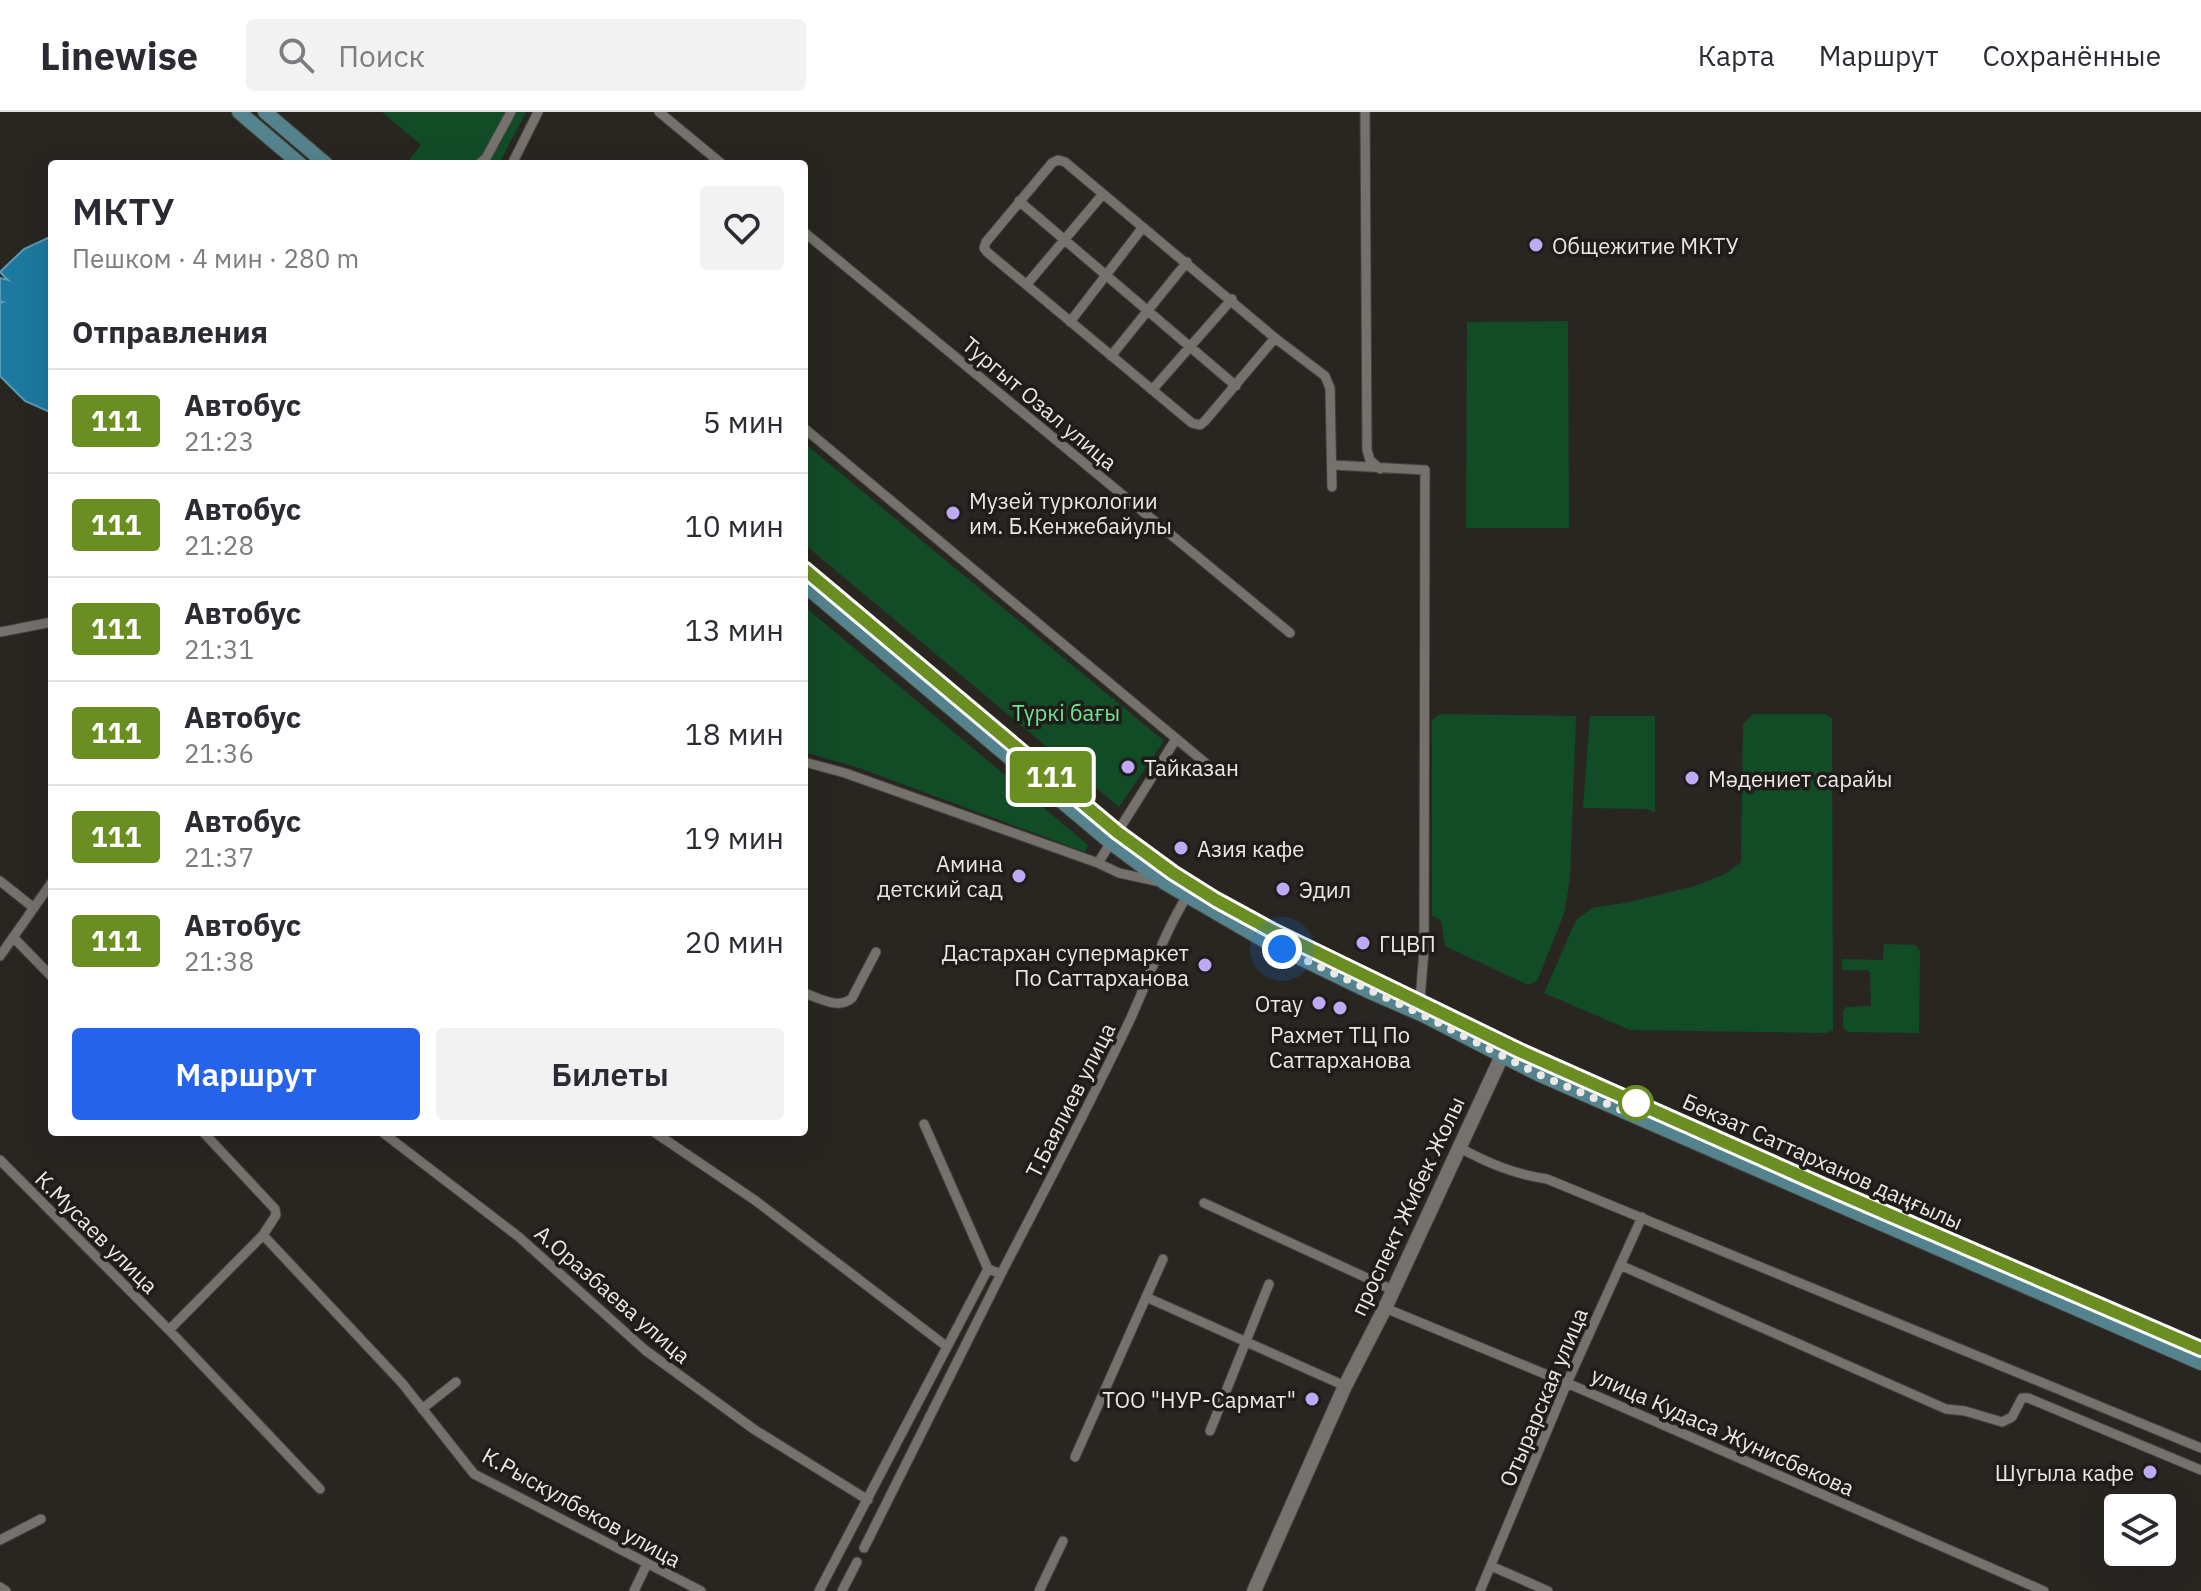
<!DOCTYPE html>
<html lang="ru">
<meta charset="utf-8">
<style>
body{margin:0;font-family:"IBM Plex Sans",sans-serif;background:#f2f2f3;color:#2b2b33;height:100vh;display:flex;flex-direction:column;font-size:30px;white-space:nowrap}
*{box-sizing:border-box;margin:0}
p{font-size:26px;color:#7c7c81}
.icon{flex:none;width:44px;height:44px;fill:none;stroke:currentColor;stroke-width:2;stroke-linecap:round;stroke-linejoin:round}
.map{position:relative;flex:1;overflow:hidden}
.panel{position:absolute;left:48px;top:48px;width:760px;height:976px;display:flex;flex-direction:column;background:#fff;border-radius:8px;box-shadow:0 8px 32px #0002}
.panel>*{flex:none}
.badge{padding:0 16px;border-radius:6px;font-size:28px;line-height:52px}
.tools{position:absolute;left:2104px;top:1382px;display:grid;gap:16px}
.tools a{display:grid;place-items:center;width:72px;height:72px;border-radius:8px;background:#fff;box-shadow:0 8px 32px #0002;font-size:40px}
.you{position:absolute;width:40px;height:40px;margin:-20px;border:6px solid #fff;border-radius:50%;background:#1a73e8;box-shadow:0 0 0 12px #1a73e833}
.map>.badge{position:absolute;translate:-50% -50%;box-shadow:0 0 0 4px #fff}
h2{padding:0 24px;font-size:30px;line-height:72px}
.round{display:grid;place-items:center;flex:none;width:84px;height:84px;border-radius:8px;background:#f2f2f3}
.overview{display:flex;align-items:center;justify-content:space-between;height:136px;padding:0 24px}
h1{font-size:38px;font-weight:600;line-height:60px}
.action{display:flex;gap:16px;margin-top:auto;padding:16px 24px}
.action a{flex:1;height:92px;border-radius:8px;background:#2563eb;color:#fff;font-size:32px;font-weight:600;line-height:92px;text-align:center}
.action a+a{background:#f2f2f3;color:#2b2b33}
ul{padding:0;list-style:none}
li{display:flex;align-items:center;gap:24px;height:104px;padding:0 24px;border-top:2px solid #e1e1e2}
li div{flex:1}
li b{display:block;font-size:30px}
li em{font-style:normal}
li .badge{min-width:88px;font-weight:700;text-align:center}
header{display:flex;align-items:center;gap:48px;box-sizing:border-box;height:112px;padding:0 40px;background:#fff;border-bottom:2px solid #e1e1e2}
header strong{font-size:38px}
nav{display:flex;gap:44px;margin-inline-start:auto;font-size:28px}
.search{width:560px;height:72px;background:#f2f2f3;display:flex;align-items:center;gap:20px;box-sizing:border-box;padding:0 28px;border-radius:8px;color:#7c7c81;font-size:30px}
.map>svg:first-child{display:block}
</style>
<header>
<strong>Linewise</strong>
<div class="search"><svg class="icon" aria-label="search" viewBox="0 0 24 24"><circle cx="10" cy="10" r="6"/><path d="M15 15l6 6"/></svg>Поиск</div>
<nav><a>Карта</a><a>Маршрут</a><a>Сохранённые</a></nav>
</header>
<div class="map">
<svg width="2201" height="1479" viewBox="0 0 2201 1479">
<rect width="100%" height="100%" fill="#292622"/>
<!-- green -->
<path fill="#114c27" d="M 382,0 L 526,0 L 499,52 L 406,52 L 421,33 Z
M 1568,209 L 1569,416 L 1466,416 L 1467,210 Z
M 804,331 L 1164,629 L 1119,695 L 804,432 Z
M 804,494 L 1088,733 L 1085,740 L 862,657 L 804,640 Z
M 1440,602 L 1576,604 L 1570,766 L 1564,802 L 1537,869 L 1528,873 L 1445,834 L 1441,808 L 1432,804 L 1432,608 Z
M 1753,602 L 1825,602 L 1832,606 L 1833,918 L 1826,921 L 1630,918 L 1544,881 L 1576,808 L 1592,796 L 1630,790 L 1695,774 L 1725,762 L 1741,750 L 1743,612 Z
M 1590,604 L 1655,604 L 1655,700 L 1645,697 L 1583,696 Z
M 1884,832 L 1915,833 L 1920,839 L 1919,921 L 1848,920 L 1843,916 L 1843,899 L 1846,895 L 1871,894 L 1870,861 L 1867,858 L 1842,858 L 1842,847 L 1883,848 Z"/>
<!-- water -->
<path fill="#1d799f" stroke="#5a9ab4" stroke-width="2" d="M 52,124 L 52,301 L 25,289 L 0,264 L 0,191 L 3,190 L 0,189 L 0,166 L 8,168 L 0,160 L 24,137 Z"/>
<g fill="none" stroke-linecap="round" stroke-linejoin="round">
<!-- street casing -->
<g stroke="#46433f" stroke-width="11">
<path id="street" d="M 659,0 L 722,52
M 1365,0 L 1367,338 L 1370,348 L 1380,357
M 479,52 L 486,46 L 511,0
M 512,52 L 538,0
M 1019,89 L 1236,274
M 804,120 L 1290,521
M 1027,172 L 1103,82
M 1070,210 L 1143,115
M 1275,226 L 1205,309 L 1200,313 L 1192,311 L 987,140 L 984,136 L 986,130 L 1052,51 L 1058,48 L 1065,50 L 1275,226 L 1325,264 L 1330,276 L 1332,375
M 1111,244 L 1187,150
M 1152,278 L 1232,187
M 804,316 L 1209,654
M 1333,353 L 1425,358 L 1424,838 L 1420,888
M 0,520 L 52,510
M 804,650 L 845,661 L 1098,751 L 1119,761 L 1160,770
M 1098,751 L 1176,627
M 0,769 L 34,796
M 13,825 L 52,865
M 0,844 L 52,770
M 804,881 C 819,886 839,898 852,886 L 876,840
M 924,1012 L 988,1157
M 203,1020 L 275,1097 L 276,1103 L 263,1123 L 402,1271 L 474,1362 L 701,1479
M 382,1020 L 519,1125 L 645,1238 L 755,1318 L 868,1388
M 654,1020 L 756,1089 L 946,1234
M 1458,1035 C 1488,1051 1513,1062 1547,1067 L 2201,1336
M 0,1048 L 169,1218 L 320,1377
M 1204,1091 L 1393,1178
M 1620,1153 L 1946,1297 L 1965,1299 L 2002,1310 L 2012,1305 L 2022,1286 L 2028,1286 L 2201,1358
M 1146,1185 L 1345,1274
M 1385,1196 L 1567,1271 L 2044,1479
M 169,1218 L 263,1123
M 422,1297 L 456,1270
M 1210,1319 L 1269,1172
M 1075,1345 L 1163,1147
M 0,1428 L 41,1407
M 864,1436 L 1001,1162
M 1491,1454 L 1548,1479
M 0,1475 L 6,1479
M 634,1479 L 647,1452
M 819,1479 L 988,1157 L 1001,1162 C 1044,1079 1088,996 1128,912 C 1149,868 1161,826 1187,784
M 842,1479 L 857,1450
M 1039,1479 L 1063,1429
M 1480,1479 L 1567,1271 L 1642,1105"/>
</g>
<!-- secondary casing -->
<g stroke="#46433f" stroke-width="16">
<path id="secondary" d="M 1254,1479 L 1345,1274 L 1385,1196 L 1507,933"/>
</g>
<!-- primary casing -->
<g stroke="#46433f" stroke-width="16">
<path id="primary" d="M 239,0 L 300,52
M 265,0 L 326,52
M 804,457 L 1117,720 L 1173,761 L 1216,788 L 1271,818 L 1542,949 L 1837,1080 L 2201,1237
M 804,473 L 1111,731 L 1165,771 L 1265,829 L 1368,879 L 1423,903 L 1538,962 L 2201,1251"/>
</g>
<!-- street -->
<use href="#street" stroke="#75726d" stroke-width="9"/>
<!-- secondary -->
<use href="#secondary" stroke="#75726d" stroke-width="14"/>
<!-- primary -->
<use href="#primary" stroke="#54838e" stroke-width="14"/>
</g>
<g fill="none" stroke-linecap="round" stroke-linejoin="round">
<!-- line casing -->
<g stroke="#fff" stroke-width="18">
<path id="line" d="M 804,457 L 1117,720 L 1173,761 L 1216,788 L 1271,818 L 1522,940 L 1837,1080 L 2201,1237"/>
</g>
<!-- line -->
<use href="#line" stroke="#6b8e23" stroke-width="12"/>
<!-- walk -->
<path stroke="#eae8e5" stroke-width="8" stroke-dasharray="0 14.4" d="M 1282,837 L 1423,903 L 1538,962 L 1626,1000 L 1636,991"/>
</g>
<!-- markers -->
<g fill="#bea9f4" stroke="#1f1c19" stroke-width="3">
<circle cx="1536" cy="133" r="8"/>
<circle cx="953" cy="401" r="8"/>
<circle cx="1128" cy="655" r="8"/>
<circle cx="1692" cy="666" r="8"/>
<circle cx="1181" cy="736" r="8"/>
<circle cx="1019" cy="764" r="8"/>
<circle cx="1283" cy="777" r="8"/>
<circle cx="1363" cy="831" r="8"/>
<circle cx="1205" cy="853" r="8"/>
<circle cx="1319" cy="891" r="8"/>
<circle cx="1340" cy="896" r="8"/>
<circle cx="1312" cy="1287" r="8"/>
<circle cx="2150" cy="1360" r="8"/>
</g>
<circle fill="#fff" stroke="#6b8e23" stroke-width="4" cx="1636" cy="991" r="16"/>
<g text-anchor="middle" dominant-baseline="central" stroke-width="7" stroke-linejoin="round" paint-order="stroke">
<!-- poi labels -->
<g font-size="22" fill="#eae8e5" stroke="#1f1c19" text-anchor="start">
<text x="1552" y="133">Общежитие МКТУ</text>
<text x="969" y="388">Музей туркологии<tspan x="969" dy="25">им. Б.Кенжебайулы</tspan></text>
<text x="1144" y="655">Тайказан</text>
<text x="1708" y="666">Мәдениет сарайы</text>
<text x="1197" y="736">Азия кафе</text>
<text x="1003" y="751" text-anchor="end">Амина<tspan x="1003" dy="25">детский сад</tspan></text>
<text x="1299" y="777">Эдил</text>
<text x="1379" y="831">ГЦВП</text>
<text x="1189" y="840" text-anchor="end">Дастархан супермаркет<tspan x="1189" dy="25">По Саттарханова</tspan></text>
<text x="1303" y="891" text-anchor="end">Отау</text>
<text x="1340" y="922" text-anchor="middle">Рахмет ТЦ По<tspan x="1340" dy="25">Саттарханова</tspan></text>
<text x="1296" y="1287" text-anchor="end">ТОО "НУР-Сармат"</text>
<text x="2134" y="1360" text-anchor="end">Шугыла кафе</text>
</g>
<!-- street labels -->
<g font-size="22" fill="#eae8e5" stroke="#1f1c19">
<text transform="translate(1040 291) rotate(40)">Тургыт Озал улица</text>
<text transform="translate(1070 988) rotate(-63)">Т.Баялиев улица</text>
<text transform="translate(1823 1049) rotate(24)">Бекзат Саттарханов даңғылы</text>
<text transform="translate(1407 1094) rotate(-65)">проспект Жибек Жолы</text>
<text transform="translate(97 1120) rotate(45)">К.Мусаев улица</text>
<text transform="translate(613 1182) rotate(41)">А.Оразбаева улица</text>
<text transform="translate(1543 1285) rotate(-67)">Отырарская улица</text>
<text transform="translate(1723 1319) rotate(24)">улица Кудаса Жунисбекова</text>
<text transform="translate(582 1395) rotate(29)">К.Рыскулбеков улица</text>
</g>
<!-- park labels -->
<g font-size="22" fill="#6fe493" stroke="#1f1c19">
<text x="1066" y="600">Түркі бағы</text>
</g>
</g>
</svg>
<div class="tools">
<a><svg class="icon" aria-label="layers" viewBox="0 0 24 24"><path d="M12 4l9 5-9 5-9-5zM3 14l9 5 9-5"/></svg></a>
</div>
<div class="you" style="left:1282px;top:837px"></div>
<b class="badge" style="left:1051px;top:665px;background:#6b8e23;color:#fff">111</b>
<section class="panel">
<div class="overview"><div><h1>МКТУ</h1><p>Пешком · 4 мин · 280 m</p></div><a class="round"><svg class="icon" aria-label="heart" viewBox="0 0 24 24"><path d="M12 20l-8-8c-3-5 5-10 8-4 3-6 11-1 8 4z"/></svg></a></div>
<h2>Отправления</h2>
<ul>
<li><span class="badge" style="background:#6b8e23;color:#fff">111</span><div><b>Автобус</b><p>21:23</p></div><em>5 мин</em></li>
<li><span class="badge" style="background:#6b8e23;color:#fff">111</span><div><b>Автобус</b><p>21:28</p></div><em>10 мин</em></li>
<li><span class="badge" style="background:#6b8e23;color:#fff">111</span><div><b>Автобус</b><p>21:31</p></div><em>13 мин</em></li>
<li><span class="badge" style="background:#6b8e23;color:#fff">111</span><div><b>Автобус</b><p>21:36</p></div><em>18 мин</em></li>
<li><span class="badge" style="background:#6b8e23;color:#fff">111</span><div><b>Автобус</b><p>21:37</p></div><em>19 мин</em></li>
<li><span class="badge" style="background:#6b8e23;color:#fff">111</span><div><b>Автобус</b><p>21:38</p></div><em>20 мин</em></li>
</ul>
<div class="action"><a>Маршрут</a><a>Билеты</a></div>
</section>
</div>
